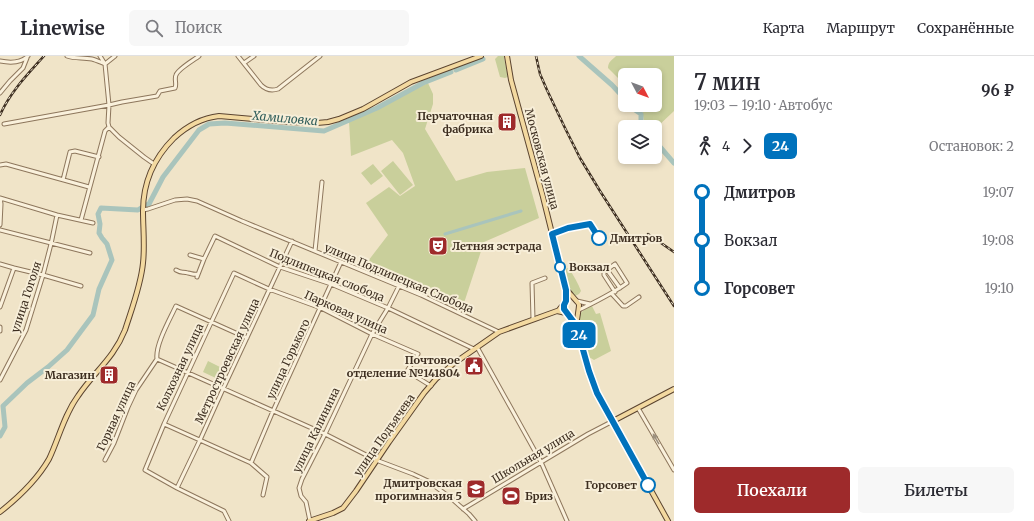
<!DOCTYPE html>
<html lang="ru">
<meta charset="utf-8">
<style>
body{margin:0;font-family:Merriweather,serif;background:#f7f7f7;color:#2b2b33;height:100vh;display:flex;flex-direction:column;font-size:15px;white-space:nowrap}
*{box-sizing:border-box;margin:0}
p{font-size:13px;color:#7c7c81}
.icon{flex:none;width:22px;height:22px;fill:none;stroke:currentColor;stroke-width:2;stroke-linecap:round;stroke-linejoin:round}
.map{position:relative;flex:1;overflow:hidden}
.panel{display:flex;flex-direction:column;background:#fff;width:360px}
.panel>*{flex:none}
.badge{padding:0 8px;border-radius:6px;font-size:14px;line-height:26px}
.needle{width:26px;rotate:131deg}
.controls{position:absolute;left:618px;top:12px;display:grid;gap:8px}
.controls a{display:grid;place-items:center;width:44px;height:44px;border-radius:6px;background:#fff;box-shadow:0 2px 6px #0003;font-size:20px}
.map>.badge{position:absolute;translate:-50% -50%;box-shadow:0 0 0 2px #fff}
.legs{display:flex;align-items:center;gap:6px;height:44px;padding:0 20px;font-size:13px}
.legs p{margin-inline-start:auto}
.headline{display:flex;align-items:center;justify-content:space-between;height:68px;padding:0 20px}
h1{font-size:22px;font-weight:600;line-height:30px}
.action{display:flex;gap:8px;margin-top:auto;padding:8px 20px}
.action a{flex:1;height:46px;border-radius:6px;background:#9e2a2b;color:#fff;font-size:16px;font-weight:600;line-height:46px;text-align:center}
.action a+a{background:#f7f7f7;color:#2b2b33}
ul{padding:0 20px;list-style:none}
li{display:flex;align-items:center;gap:14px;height:48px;font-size:15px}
li i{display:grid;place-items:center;width:6px;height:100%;margin:0 5px;background:currentColor}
li i::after{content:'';width:10px;height:10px;margin:-5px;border:3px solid;border-radius:50%;background:#fff}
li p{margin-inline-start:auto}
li:first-child i{background:linear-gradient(#0000 50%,currentColor 0)}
li:last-child i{background:linear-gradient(currentColor 50%,#0000 0)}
header{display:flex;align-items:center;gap:24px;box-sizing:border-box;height:56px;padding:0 20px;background:#fff;border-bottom:1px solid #e1e1e2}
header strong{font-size:19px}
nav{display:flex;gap:22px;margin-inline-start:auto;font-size:14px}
.search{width:280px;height:36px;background:#f7f7f7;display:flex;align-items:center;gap:10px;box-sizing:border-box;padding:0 14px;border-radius:6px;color:#7c7c81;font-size:15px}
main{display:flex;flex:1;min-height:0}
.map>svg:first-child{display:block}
</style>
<header>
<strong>Linewise</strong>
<div class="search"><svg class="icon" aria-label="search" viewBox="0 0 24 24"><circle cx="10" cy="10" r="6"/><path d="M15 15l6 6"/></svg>Поиск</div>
<nav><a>Карта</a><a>Маршрут</a><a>Сохранённые</a></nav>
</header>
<main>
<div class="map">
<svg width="674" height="465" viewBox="0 0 674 465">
<rect width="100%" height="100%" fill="#f0e4c8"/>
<!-- green -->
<path fill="#c9cf9b" d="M 498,0 L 504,0 L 504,2 L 508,21 L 505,22 L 500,21 L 495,3 Z
M 616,0 L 674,0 L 674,55 L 656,72 L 655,72 L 655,71 L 646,71 L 645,70 L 641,49 L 655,49 L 655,19 L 625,19 L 625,29 L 608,12 C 608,6 612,4 616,0 Z
M 428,27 L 433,38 L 433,48 L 425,73 L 456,125 L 487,116 L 525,112 L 539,162 L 484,186 L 464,247 L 395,224 L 365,209 L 388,179 L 366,147 L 389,131 L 400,140 L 415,130 L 403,97 L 392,84 L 351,100 L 349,65 Z
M 393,105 L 413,129 L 400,139 L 381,115 Z
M 373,108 L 383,120 L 371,129 L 361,117 Z
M 567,212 L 569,213 C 574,220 578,227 581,235 L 579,238 L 575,240 L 568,231 L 565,215 Z
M 592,250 L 596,258 L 600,257 L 611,295 L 594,304 L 589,301 C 586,291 576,266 581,257 C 583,254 588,251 592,250 Z
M 208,305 L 222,312 L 221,314 L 222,312 L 227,314 L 222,325 L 203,316 Z
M 513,431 L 520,442 L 508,449 L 501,438 Z"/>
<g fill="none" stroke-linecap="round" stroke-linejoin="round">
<!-- canal -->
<path stroke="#a9c4bc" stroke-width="3" d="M 445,178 L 521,155"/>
<!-- river -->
<path stroke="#a9c4bc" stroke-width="5" d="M 579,0 L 612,29 L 625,43
M 456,14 L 483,3
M 630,49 L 635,54 L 641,58 L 641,71
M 655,85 L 674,107
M 146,149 L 149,148 L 163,121 L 199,74 L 209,68 L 225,67 L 324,75 L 377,52 L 423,27 L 451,16
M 0,380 L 5,371 L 3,350 L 27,327 L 48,311 L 67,294 L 93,259 L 99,233 L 112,204 L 107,188 L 102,182 L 99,177 L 100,168 L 98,158 L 101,152 L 138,154 L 141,152"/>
<!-- minor casing -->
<g stroke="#8d765c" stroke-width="5">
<path id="minor" d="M 67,0 C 75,3 83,1 92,3 C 96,4 100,6 105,8
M 100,0 L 105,8 L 109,49 L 108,67 L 109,71 L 119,81 L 144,101 L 154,108
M 238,0 L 261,29 C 266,34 272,35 278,33 L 320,0
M 0,5 C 10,7 21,7 28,0
M 244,7 L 254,0
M 105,8 L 115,0
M 0,37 L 10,25 L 23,12 L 27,2
M 4,68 L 109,49 L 122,46 L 157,40 L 160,35 L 175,32 C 177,28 174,23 176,19 C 178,13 194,4 199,0
M 0,109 L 6,108 L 89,131
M 63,124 L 70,96 L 75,95 L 99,101
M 0,142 L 57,159 L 93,167
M 143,154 L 148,153 L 175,144 L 187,143 L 197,145 L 242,165 L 421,239 L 499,276
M 81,164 L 105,75 L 109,71
M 0,169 L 1,148 L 0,142
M 0,174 L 90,197
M 315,195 L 322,126
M 190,199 L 204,203
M 0,208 L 14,212 L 43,219 L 81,230
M 176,214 C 183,218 182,215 188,217 C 193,218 194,219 198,218
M 607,214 L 604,215 L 604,219 L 615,236
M 197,221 L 204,203 L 215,180 L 280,211 L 331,228 L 388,252 L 474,293
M 612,238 L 623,250 L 626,250 L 639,241
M 577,245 L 590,248
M 0,251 L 14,212
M 579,254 C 595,246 612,238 627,227 L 615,208 L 607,214 L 620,232
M 533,263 L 532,227 L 545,222
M 0,271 L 0,275
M 477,291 L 541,406 L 567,465
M 157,303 L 325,378 L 376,404 L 413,418 L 428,425 L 452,443 L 469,458 L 475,465
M 157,303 C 155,289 170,263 176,250 L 247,282
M 0,324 L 26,274 L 43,219 L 51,188 L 57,159
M 638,352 L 674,414
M 164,368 L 251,407 L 267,421 L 263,439
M 105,404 L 114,387 L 128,351 L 136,334 L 157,303
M 251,407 L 273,355 L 341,206
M 177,432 L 200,384 L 223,333 L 292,185
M 463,453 L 588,378 L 613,365
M 229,465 L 224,455 L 177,432 L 145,414 L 164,368 L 234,217 L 269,233 L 321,252 L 372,278 L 418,298 L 407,315 L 431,330
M 310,465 L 306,446 L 301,440 L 299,432 L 302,423 L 325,378 L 372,278 L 388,252 L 399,230"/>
</g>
<!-- major casing -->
<g stroke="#5b4430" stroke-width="6">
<path id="major" d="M 507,0 L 511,24 L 543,141 L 566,234 L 566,245 L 558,255
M 567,234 C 569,237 579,247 579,249 C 579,251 577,265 576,268
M 564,249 L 565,255 L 568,258 L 576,269 L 589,315 L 597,337 L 668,465
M 613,365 L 674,333
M 0,456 C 19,441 37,424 49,403 C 59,382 64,359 78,340 C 94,316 114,302 125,274 C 132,252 141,229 143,207 C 145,190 143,172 143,155 C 143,126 153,103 174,82 C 187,70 201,62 219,60 L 289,66 L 317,67 L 328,66 L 339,63 L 363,53 L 411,26 L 481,0
M 309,465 L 333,457 L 343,452 L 356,435 L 389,386 L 424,337 L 436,323 L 453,308 L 499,276 L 557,255 L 566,257"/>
</g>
<!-- minor -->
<use href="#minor" stroke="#faf1dc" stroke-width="3"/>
<!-- major -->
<use href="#major" stroke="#f3d9a0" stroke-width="4"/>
<!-- rail casing -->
<g stroke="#3d2e20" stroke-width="2.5">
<path id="rail" d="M 536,0 L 540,18 L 547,34 L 565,72 L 580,102 L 600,135 L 674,250
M 0,59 C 10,36 28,18 44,0
M 648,178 L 674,196"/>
</g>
<!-- rail -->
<use href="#rail" stroke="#f7eed8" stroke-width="1" stroke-dasharray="3" stroke-linecap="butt"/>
</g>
<!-- one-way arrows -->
<defs><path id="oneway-solid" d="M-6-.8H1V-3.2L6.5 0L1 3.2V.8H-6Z"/></defs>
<use fill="#9c907e" href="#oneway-solid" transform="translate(656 383) rotate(-120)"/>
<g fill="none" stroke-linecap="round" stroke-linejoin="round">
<!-- line-1 casing -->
<g stroke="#fff" stroke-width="9">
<path id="line-1" d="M 599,182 L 590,168 L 568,172 L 552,178 L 566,234 L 566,245 L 564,249 L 564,253 L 576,269 L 589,315 L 597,337 L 648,429"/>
</g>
<!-- line-1 -->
<use href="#line-1" stroke="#0072bc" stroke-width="6"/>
</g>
<!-- icons -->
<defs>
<g id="building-square" transform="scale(1)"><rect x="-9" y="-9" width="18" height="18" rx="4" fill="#9e2a2b" stroke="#f7eed8"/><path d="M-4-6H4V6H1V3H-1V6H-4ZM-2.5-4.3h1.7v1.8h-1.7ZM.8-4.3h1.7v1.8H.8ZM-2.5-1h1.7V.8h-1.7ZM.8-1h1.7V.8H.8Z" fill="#fff"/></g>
<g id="theatre-square" transform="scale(1)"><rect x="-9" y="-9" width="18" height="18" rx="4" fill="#9e2a2b" stroke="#f7eed8"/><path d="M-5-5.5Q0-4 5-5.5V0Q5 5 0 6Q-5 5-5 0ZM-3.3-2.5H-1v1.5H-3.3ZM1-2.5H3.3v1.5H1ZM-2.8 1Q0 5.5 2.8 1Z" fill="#fff"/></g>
<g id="civic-square" transform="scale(1)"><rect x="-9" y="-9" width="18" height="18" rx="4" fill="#9e2a2b" stroke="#f7eed8"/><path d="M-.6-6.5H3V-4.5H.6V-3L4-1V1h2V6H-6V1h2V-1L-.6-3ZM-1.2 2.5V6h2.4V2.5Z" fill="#fff"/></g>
<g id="school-square" transform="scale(1)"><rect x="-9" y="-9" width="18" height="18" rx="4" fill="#9e2a2b" stroke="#f7eed8"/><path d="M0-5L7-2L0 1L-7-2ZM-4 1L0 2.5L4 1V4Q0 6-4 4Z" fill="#fff"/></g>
<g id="stadium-square" transform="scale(1)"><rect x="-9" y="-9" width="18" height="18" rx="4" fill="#9e2a2b" stroke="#f7eed8"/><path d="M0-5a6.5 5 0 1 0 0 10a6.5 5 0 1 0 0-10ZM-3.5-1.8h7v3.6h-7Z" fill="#fff"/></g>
</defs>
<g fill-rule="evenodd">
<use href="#building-square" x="507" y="66"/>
<use href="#theatre-square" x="438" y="190"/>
<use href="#civic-square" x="474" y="310"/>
<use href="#building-square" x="109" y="319"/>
<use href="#school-square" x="476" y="433"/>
<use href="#stadium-square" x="511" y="440"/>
</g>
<!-- markers -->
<g fill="#fff" stroke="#0072bc" stroke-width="2">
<circle cx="599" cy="182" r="7"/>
<circle cx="560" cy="211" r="5"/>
<circle cx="648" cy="429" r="7"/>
</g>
<g text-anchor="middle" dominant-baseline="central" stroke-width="4" stroke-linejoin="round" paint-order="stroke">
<!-- poi labels -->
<g font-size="11" font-weight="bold" fill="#3d2e20" stroke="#f7eed8" text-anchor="end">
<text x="493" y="60">Перчаточная<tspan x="493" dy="13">фабрика</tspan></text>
<text x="452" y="190" text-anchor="start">Летняя эстрада</text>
<text x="460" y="304">Почтовое<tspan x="460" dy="13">отделение №141804</tspan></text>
<text x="95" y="319">Магазин</text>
<text x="462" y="427">Дмитровская<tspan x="462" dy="13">прогимназия 5</tspan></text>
<text x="525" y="440" text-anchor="start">Бриз</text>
</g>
<!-- street labels -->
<g font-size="11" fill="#3d2e20" stroke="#f7eed8">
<text transform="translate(542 103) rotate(75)">Московская улица</text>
<text transform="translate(327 219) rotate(22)">Подлипецкая слобода</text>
<text transform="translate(399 222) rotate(23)">улица Подлипецкая Слобода</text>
<text transform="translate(26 241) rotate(-72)">улица Гоголя</text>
<text transform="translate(346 256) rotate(24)">Парковая улица</text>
<text transform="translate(288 303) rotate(-65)">улица Горького</text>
<text transform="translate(227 305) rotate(-65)">Метростроевская улица</text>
<text transform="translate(180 311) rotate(-65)">Колхозная улица</text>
<text transform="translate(116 360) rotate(-65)">Горная улица</text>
<text transform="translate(316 374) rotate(-64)">улица Калинина</text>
<text transform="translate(384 379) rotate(-55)">улица Подъячева</text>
<text transform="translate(533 400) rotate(-31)">Школьная улица</text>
</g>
<!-- stop labels -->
<g font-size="11" font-weight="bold" fill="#3d2e20" stroke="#f7eed8" text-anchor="start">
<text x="610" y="182">Дмитров</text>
<text x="569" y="211">Вокзал</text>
<text x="637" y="429" text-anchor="end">Горсовет</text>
</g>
<!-- water labels -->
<g font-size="12" font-style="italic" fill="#2f5d5a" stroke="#f7eed8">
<text transform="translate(285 62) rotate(5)">Хамиловка</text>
</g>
</g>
</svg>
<div class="controls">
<a><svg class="needle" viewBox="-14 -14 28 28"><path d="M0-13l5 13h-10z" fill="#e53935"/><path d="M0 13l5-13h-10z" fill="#7c7c81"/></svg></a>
<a><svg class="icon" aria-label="layers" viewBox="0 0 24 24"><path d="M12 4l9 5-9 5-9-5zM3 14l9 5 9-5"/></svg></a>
</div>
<b class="badge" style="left:579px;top:279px;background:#0072bc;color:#fff">24</b>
</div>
<section class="panel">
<div class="headline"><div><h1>7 мин</h1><p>19:03 – 19:10 · Автобус</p></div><b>96 ₽</b></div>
<div class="legs"><svg class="icon" aria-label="walk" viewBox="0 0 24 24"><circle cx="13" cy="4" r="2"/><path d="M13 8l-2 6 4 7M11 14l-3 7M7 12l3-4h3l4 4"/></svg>4<svg class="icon" aria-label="forward" viewBox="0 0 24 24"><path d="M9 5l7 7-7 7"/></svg><b class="badge" style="background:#0072bc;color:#fff">24</b><p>Остановок: 2</p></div>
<ul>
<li><i style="color:#0072bc"></i><b>Дмитров</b><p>19:07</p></li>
<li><i style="color:#0072bc"></i><span>Вокзал</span><p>19:08</p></li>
<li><i style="color:#0072bc"></i><b>Горсовет</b><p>19:10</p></li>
</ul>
<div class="action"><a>Поехали</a><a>Билеты</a></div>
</section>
</main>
